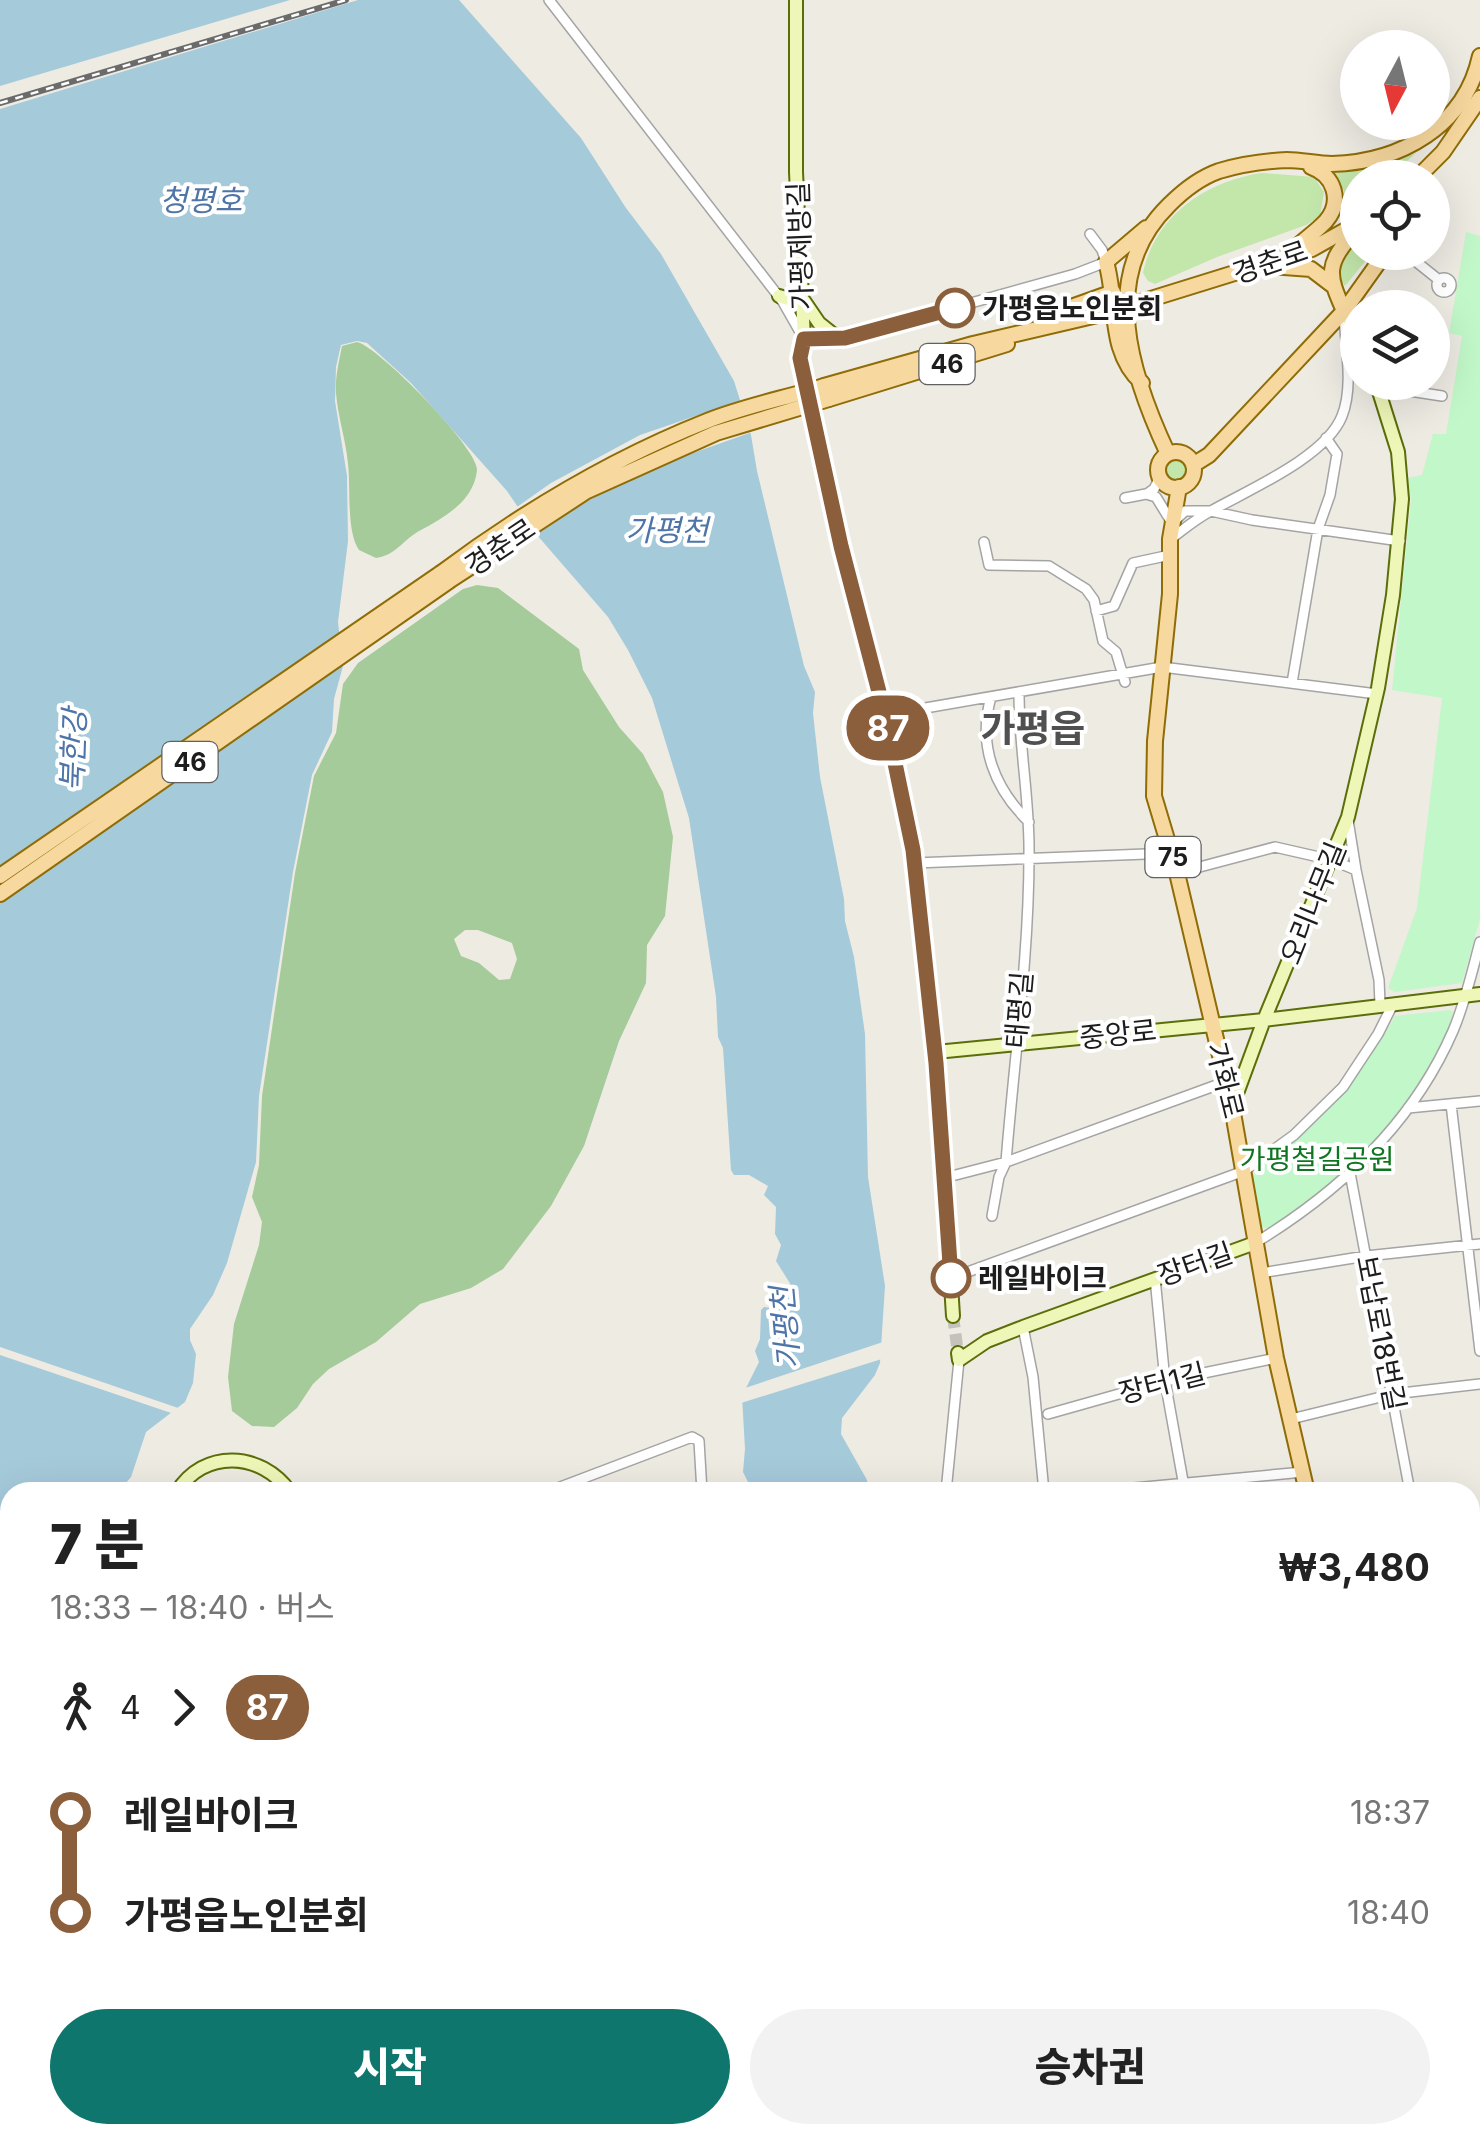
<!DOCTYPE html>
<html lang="ko">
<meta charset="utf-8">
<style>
body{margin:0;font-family:Inter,"Noto Sans KR",sans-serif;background:#f2f2f2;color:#222;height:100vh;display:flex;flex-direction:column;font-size:38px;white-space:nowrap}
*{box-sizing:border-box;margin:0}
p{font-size:32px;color:#767676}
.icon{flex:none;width:55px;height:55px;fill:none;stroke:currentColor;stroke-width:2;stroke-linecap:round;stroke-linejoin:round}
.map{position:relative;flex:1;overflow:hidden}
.sheet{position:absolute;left:0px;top:1482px;width:1480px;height:662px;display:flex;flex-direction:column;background:#fff;border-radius:30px 30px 0 0;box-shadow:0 10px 40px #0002}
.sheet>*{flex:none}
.badge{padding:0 20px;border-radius:32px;font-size:35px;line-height:65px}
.needle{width:65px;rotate:187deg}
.controls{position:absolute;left:1340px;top:30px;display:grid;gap:20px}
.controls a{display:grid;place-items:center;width:110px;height:110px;border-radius:50%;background:#fff;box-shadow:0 10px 40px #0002;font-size:50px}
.map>.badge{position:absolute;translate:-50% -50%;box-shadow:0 0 0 5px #fff}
.legs{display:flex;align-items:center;gap:15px;height:110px;padding:0 50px;font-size:32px}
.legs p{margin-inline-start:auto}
.head{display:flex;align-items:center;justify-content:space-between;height:170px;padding:0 50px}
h1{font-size:55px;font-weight:800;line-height:75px}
.action{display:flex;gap:20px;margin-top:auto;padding:20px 50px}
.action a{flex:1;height:115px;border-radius:60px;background:#0f766e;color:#fff;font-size:40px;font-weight:800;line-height:115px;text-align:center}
.action a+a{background:#f2f2f2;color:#222}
ul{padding:0 50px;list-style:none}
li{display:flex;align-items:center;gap:35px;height:100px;font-size:38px}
li i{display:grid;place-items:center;width:15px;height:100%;margin:0 12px;background:currentColor}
li i::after{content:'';width:25px;height:25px;margin:-12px;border:8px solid;border-radius:50%;background:#fff}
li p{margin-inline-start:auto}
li:first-child i{background:linear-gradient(#0000 50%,currentColor 0)}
li:last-child i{background:linear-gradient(currentColor 50%,#0000 0)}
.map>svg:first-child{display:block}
</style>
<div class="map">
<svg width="1480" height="2143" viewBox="0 0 1480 2143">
<rect width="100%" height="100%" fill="#eeebe3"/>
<!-- grass -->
<path fill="#c3e6aa" d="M 1416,153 L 1389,177 L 1358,178 L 1357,202 L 1344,210 L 1344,191 L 1331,173 L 1371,169 Z
M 1262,173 L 1314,177 L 1324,192 L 1320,216 L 1306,225 L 1217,257 L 1155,284 L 1148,281 L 1143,273 C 1155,215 1207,181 1262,173 Z
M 1357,238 L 1358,252 L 1372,253 L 1345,286 L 1334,271 L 1341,251 Z
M1164 471a12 12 0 1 1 24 0a12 12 0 1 1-24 0Z"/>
<!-- forest -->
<path fill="#a4cb99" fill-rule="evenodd" d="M 357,342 C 378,346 479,449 477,470 C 474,501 445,517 421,530 C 403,539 397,555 376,558 L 359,550 C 346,531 351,488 348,464 C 346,440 338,418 336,393 C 335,377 339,362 342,346 Z
M 477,585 L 498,588 L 579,649 L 583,670 L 619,727 L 643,754 L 663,792 L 673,837 L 665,916 L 647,945 L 646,983 L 619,1041 L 584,1146 L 551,1206 L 503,1269 L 471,1288 L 420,1304 L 376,1342 L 329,1369 L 313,1384 L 297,1408 L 274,1427 L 252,1426 L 232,1411 L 228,1377 L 234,1324 L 259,1245 L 262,1222 L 252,1197 L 259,1165 L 262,1096 L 295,873 L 314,776 L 336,733 L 343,684 L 358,663 L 463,589 ZM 465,930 L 478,930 L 512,943 L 517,959 L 510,979 L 499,980 L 479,963 L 461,956 L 454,939 Z
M 10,1936 L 10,2135 L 523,2135 L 494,2143 L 0,2143 L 0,1950 Z
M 574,2135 L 714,2135 L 726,2143 L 571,2143 Z"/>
<!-- park -->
<path fill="#c1f7c9" d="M 1466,232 L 1480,236 L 1480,919 L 1462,983 L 1395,992 L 1388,988 L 1417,908 L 1442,698 L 1392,690 L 1411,500 L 1408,478 L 1422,475 L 1433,434 L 1446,434 L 1462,336 L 1449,333 Z
M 1450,1010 L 1453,1012 C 1440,1069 1381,1140 1338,1178 C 1317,1197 1292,1212 1269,1229 L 1260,1226 L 1252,1177 L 1255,1171 C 1315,1124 1358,1083 1395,1016 Z"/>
<!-- water -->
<path fill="#a5cada" d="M 0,0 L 459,0 L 581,138 L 626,208 L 661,254 L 734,381 L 751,435 L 757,471 L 804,666 L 815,692 L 813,713 L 820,777 L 844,899 L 845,921 L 854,957 L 865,1034 L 868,1177 L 885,1286 L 880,1363 L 875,1375 L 842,1418 L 841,1434 L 867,1480 L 869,1492 L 753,1492 L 743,1472 L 745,1449 L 742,1396 L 759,1362 L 755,1351 L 760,1339 L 761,1310 L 764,1307 L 781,1309 L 791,1285 L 776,1261 L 781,1245 L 775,1234 L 776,1207 L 764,1195 L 768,1186 L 749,1175 L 734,1175 L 731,1170 L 723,1048 L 718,1037 L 716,997 L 689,818 L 652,698 L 628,650 L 608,617 L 537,535 L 507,491 L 411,383 L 367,343 L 357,341 L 341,345 L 336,367 L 335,401 L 347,476 L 348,541 L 338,622 L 343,666 L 334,699 L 332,732 L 312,775 L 293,872 L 259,1096 L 256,1162 L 227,1263 L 213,1295 L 190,1329 L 190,1340 L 196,1354 L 193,1383 L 185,1402 L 146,1432 L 131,1477 L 118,1492 L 10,1492 L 10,1706 L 0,1720 Z
M 883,2135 L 953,2135 L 954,2143 L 885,2143 Z"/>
<!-- pier -->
<path fill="#eeebe3" d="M 290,0 L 358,0 L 0,109 L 0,86 Z
M 745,399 L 755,431 L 679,458 L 608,489 L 531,535 L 514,509 L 551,483 L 640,435 Z
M 886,1341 L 885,1358 L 738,1404 L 739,1390 Z
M 0,1347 L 184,1410 L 177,1415 L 0,1355 Z"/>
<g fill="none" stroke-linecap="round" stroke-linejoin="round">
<!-- secondary-tunnel -->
<path stroke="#c4c2bb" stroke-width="12" stroke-dasharray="12 6" stroke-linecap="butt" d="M 953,1316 L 958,1353"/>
<!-- street casing -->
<g stroke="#a4a4a4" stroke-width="12">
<path id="street" d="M 549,0 L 783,302 L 804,339 L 845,338 L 1075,274 L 1106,262 L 1102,250 L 1090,234
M 1404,252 L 1439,280
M1437 285a7 7 0 1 1 14 0a7 7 0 1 1-14 0Z
M 1379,392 L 1403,390 L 1442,396
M 1147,494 L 1154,489 L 1160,477
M 1125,498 L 1146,494 L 1156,497 L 1172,523 L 1185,511 L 1211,511 L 1252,520 L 1400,541
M 1172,538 C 1184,529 1197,518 1211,511 C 1248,490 1326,457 1342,416 C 1354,386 1345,345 1344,314
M 984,542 L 989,565 L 1049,566 L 1086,589 L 1094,600 L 1103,641 L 1116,652 L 1125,682
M 1096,611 L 1114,606 L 1133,563 L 1170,555
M 1292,683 L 1318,529 L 1330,495 L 1337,454 L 1326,438
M 991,697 C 977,746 995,789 1029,822
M 885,715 L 1162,667 L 1377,694
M 1348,820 L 1356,870
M 915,863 L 1172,853
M 1177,873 L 1275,847 L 1332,860 L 1356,870 L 1379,980 L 1380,1004
M 1451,1104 L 1480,1351
M 1408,1108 L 1480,1101
M 1350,1173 L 1410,1492
M 944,1178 L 1006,1162 L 1225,1082
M 992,1216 L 999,1177 L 1006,1162 C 1014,1060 1029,957 1029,855 C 1030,801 1019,748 1019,693
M 1255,1243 C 1339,1192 1413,1123 1453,1031 C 1465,1003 1472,972 1480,942
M 1261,1273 L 1366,1256 L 1480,1244
M 951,1278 L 1244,1171 L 1294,1135 L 1343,1087 L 1378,1034 L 1393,1004
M 1155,1278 L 1165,1381 L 1185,1492
M 1023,1327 L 1033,1377 L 1044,1492
M 1048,1414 L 1165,1381 L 1276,1358
M 1291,1419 L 1393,1394 L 1480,1384
M 547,1492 L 692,1437 L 699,1441 L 702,1492
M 946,1492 L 959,1360
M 1091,1492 L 1303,1472
M 1470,1519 L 1480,1517
M 1470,1596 L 1480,1601
M 1470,1883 L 1480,1883
M 1470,1990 L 1480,1987
M 1015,2135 L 1017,2143"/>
</g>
<!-- secondary casing -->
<g stroke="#5b6e09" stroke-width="16">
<path id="secondary" d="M 796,0 L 796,172 L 804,339 L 799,358 L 801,370 L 847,570 L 885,715 L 913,850 L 937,1063 L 953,1316
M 779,296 L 792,300 L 800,296 L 802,290
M 804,301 L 819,323 L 839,339
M 1344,311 L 1358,336
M 936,1052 L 1264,1020 L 1480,994
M 1232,1107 L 1264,1020 L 1348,817 L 1378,688 L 1393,595 L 1402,499 L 1398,452 L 1376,382
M 958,1353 L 959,1360 L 987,1341 L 1023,1327 L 1255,1243
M 177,1492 C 203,1449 261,1451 290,1492
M 1470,1676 L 1480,1680
M 0,1934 L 10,1919"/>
</g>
<!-- primary casing -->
<g stroke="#8f6c06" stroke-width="18">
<path id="primary" d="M 1417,178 L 1443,152 L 1480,98
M 1288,255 C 1300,242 1315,233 1326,221 C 1343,201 1334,175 1311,167
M 1269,266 L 1311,269 L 1332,285
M 1141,302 L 1312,249 L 1358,223
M 1344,311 C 1327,273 1326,265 1354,232
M 1038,328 L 1057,312 L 1113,292
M 1142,383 C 1107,352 1118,302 1106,262 L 1146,228
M 824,386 L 973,344 L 1106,313
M 829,399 L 1007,344
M1158 470a18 18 0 1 1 36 0a18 18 0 1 1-36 0Z
M 1168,454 C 1131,375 1097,276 1169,205 C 1183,191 1199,178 1219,171 C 1239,165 1265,161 1287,160 C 1302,160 1317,164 1332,164 C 1401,162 1465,126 1480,56
M 1193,465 L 1209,455 L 1344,311 L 1386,252
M 1179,487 L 1170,539 L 1170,594 L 1155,741 L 1154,796 L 1177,873 L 1232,1107 L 1276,1358 L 1307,1492
M 0,876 L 441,573
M 0,894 L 449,581
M 1470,1925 L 1480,1972"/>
</g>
<!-- street -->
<use href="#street" stroke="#fff" stroke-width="9"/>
<!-- secondary -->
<use href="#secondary" stroke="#eef6b8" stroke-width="12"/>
<!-- primary -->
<use href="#primary" stroke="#f7d89e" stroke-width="14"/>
<!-- rail casing -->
<g stroke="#6b6b6b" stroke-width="6">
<path id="rail" d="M 0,103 L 346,0"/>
</g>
<!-- rail -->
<use href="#rail" stroke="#fff" stroke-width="2.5" stroke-dasharray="8" stroke-linecap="butt"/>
<!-- primary-bridge casing -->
<g stroke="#8f6c06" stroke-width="18" stroke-linecap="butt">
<path id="primary-bridge" d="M 1106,313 L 1141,302
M 441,573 C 523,512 611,459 707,421 C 744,406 786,398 824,386
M 449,581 L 587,491 L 716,433 L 829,399"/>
</g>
<!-- primary-bridge -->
<use href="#primary-bridge" stroke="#f7d89e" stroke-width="14"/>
</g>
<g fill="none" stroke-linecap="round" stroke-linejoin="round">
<!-- line-1 casing -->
<g stroke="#fff" stroke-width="22">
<path id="line-1" d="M 951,1278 L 936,1063 L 913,850 L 885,715 L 841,546 L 800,358 L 804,339 L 845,338 L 955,308"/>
</g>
<!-- line-1 -->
<use href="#line-1" stroke="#8b5e3c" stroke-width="15"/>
</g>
<!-- markers -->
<g fill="#fff" stroke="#8b5e3c" stroke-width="5">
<circle cx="955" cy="308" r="18"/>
<circle cx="951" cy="1278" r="18"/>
</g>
<g text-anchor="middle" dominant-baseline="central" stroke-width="8" stroke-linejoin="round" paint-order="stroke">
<!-- shield labels -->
<g fill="#fff" stroke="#616161" stroke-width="2.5">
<rect x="919.5" y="344" width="55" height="40" rx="8"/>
<rect x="162.5" y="742" width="55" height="40" rx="8"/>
<rect x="1145.5" y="837" width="55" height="40" rx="8"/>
</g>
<g font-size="25" font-weight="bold" fill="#1d1d1d">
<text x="947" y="364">46</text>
<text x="190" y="762">46</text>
<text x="1173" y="857">75</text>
</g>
<!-- street labels -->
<g font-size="28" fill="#1d1d1d" stroke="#fff">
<text transform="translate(800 246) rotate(-92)">가평제방길</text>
<text transform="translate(1270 262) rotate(-19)">경춘로</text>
<text transform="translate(500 547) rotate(-34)">경춘로</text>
<text transform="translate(1313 903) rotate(-68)">오리나무길</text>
<text transform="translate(1019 1010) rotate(-85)">태평길</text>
<text transform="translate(1118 1034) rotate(-6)">중앙로</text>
<text transform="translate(1225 1080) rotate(76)">가화로</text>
<text transform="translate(1195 1264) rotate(-19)">장터길</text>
<text transform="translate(1381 1333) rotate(79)">보납로18번길</text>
<text transform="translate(1162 1383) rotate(-14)">장터1길</text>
</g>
<!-- stop labels -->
<g font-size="28" font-weight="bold" fill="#1d1d1d" stroke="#fff" text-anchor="start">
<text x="982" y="308">가평읍노인분회</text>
<text x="978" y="1278">레일바이크</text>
</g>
<!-- park labels -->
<g font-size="28" fill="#107520" stroke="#fff">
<text x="1317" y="1159">가평철길공원</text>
</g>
<!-- water labels -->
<g font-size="30" font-style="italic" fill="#4e74a8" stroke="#fff">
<text x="201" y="200">청평호</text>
<text x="667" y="530">가평천</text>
<text transform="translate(73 750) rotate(-88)">북한강</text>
<text transform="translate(785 1328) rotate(-95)">가평천</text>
</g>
<!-- district labels -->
<g font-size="38" font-weight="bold" fill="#505050" stroke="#fff">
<text x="1033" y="728">가평읍</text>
</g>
</g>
</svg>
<div class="controls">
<a><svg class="needle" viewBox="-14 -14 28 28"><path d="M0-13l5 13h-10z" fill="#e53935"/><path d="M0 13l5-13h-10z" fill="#767676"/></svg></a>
<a><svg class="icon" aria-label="locate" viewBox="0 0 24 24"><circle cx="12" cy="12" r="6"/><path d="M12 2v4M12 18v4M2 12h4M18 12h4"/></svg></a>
<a><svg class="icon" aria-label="layers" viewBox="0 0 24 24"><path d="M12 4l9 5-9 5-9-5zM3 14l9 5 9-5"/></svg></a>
</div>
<b class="badge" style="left:888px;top:728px;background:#8b5e3c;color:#fff">87</b>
<section class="sheet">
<div class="head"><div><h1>7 분</h1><p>18:33 – 18:40 · 버스</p></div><b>₩3,480</b></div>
<div class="legs"><svg class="icon" aria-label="walk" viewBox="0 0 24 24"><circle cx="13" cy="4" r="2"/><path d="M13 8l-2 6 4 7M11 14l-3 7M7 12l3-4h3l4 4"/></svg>4<svg class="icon" aria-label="forward" viewBox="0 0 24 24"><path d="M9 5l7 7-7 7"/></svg><b class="badge" style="background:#8b5e3c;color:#fff">87</b></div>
<ul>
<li><i style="color:#8b5e3c"></i><b>레일바이크</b><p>18:37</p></li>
<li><i style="color:#8b5e3c"></i><b>가평읍노인분회</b><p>18:40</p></li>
</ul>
<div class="action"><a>시작</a><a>승차권</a></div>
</section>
</div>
